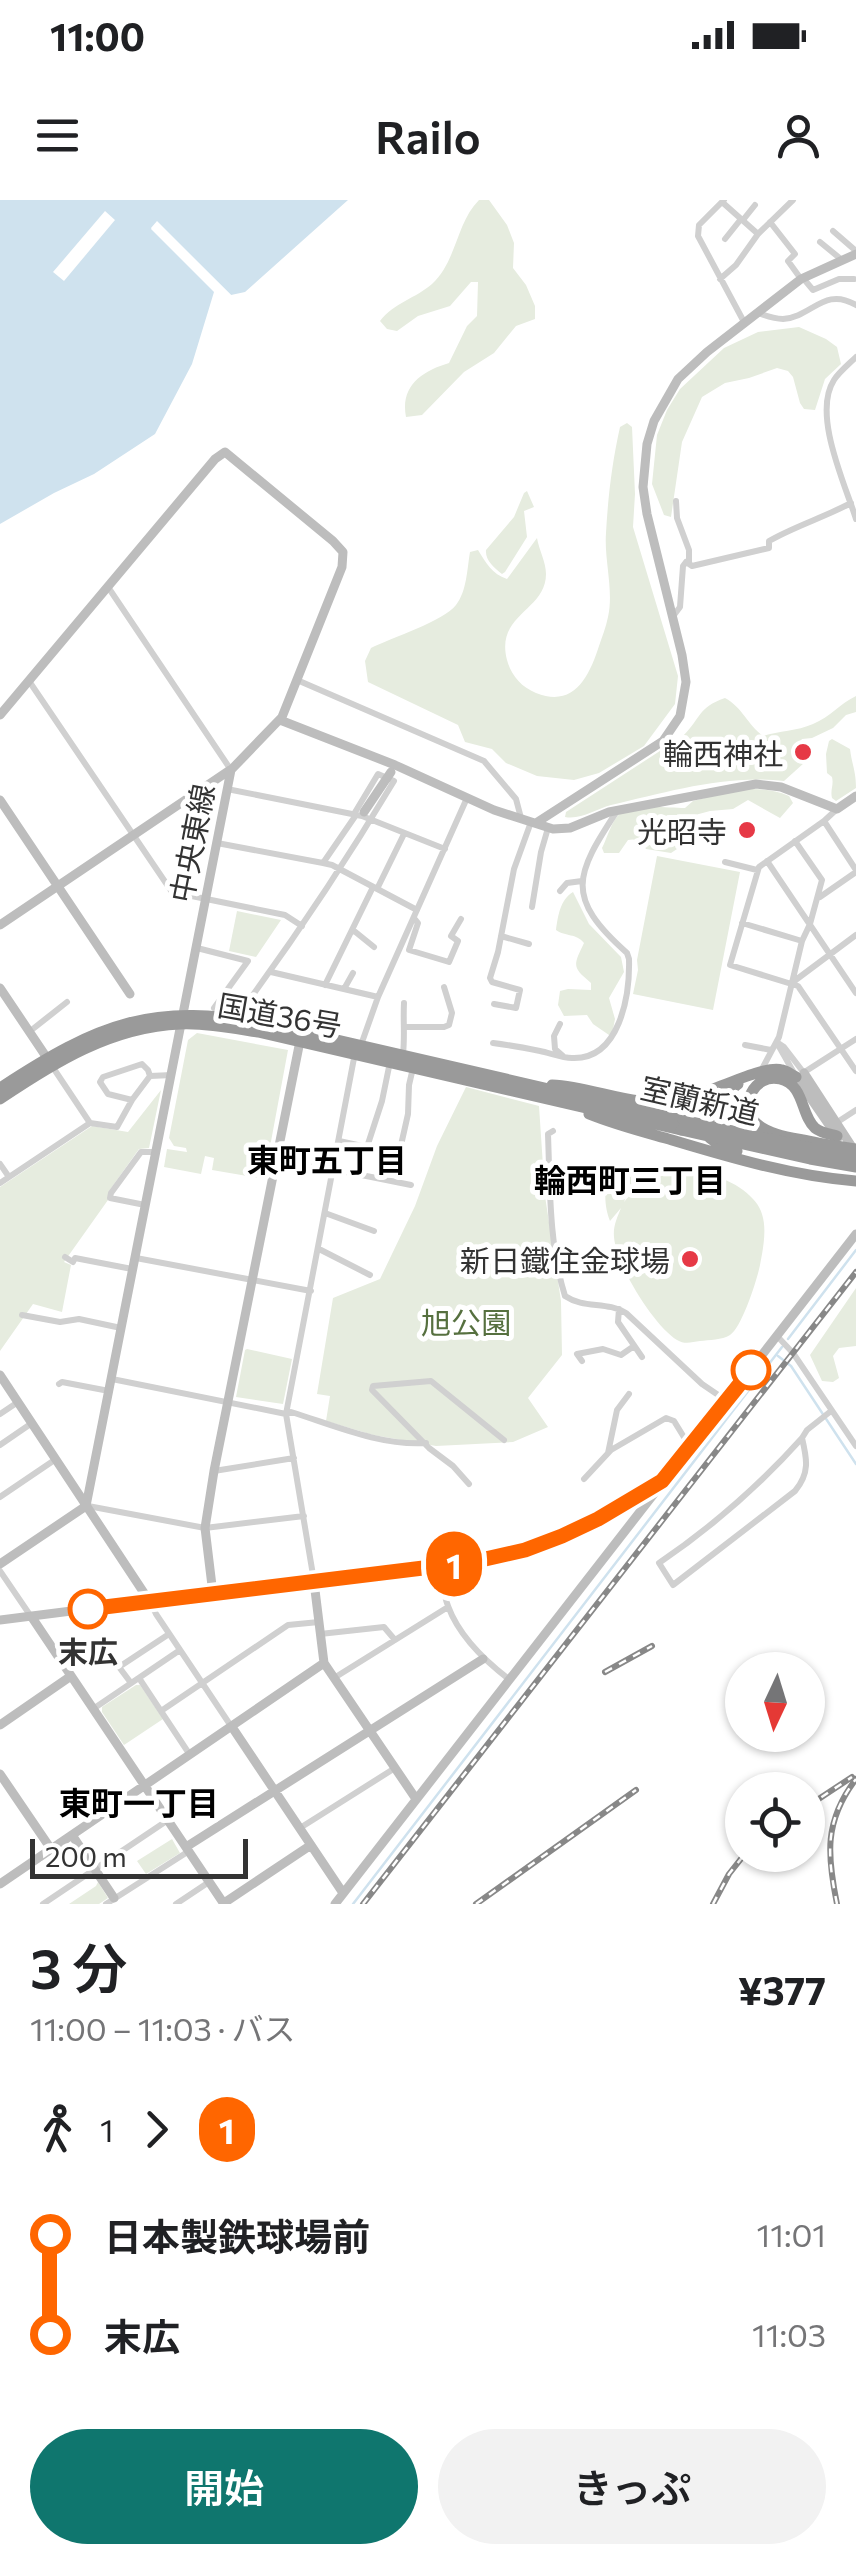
<!DOCTYPE html>
<html lang="ja">
<meta charset="utf-8">
<style>
body{margin:0;font-family:Commissioner,"Noto Sans JP",sans-serif;background:#f2f2f2;color:#202124;height:100vh;display:flex;flex-direction:column;font-size:38px;white-space:nowrap}
*{box-sizing:border-box;margin:0}
p{font-size:32px;color:#757577}
.icon{flex:none;width:55px;height:55px;fill:none;stroke:currentColor;stroke-width:2;stroke-linecap:round;stroke-linejoin:round}
.map{position:relative;height:1704px;overflow:hidden}
.drawer{display:flex;flex-direction:column;background:#fff;flex:1}
.drawer>*{flex:none}
.badge{padding:0 20px;border-radius:32px;font-size:35px;line-height:65px}
.needle{width:65px;rotate:184deg}
.tools{position:absolute;left:725px;top:1452px;display:grid;gap:20px}
.tools a{display:grid;place-items:center;width:100px;height:100px;border-radius:50%;background:#fff;box-shadow:0 2px 8px #0004;font-size:50px}
.scale{position:absolute;left:30px;bottom:25px;width:218px;box-sizing:border-box;padding-left:10px;border:5px solid #333;border-top:0;font-size:28px;line-height:35px;white-space:nowrap;color:#333;-webkit-text-stroke:8px #fff;paint-order:stroke}
.map>.badge{position:absolute;translate:-50% -50%;box-shadow:0 0 0 5px #fff}
.legs{display:flex;align-items:center;gap:15px;height:110px;padding:0 30px;font-size:32px}
.legs p{margin-inline-start:auto}
.summary{display:flex;align-items:center;justify-content:space-between;height:170px;padding:0 30px}
h1{font-size:55px;font-weight:600;line-height:75px}
.primary-button{display:flex;gap:20px;margin-top:auto;padding:20px 30px}
.primary-button a{flex:1;height:115px;border-radius:60px;background:#0f766e;color:#fff;font-size:40px;font-weight:600;line-height:115px;text-align:center}
.primary-button a+a{background:#f2f2f2;color:#202124}
ul{padding:0 30px;list-style:none}
li{display:flex;align-items:center;gap:35px;height:100px;font-size:38px}
li i{display:grid;place-items:center;width:15px;height:100%;margin:0 12px;background:currentColor}
li i::after{content:'';width:25px;height:25px;margin:-12px;border:8px solid;border-radius:50%;background:#fff}
li p{margin-inline-start:auto}
li:first-child i{background:linear-gradient(#0000 50%,currentColor 0)}
li:last-child i{background:linear-gradient(currentColor 50%,#0000 0)}
.status{display:flex;justify-content:space-between;align-items:center;height:70px;padding:0 50px;background:#fff;direction:ltr}
.status svg{height:28px;fill:currentColor}
header{display:flex;justify-content:space-between;align-items:center;height:130px;padding:0 30px;background:#fff;font-size:45px;font-weight:600}
.map>svg:first-child{display:block}
</style>
<div class="status"><b>11:00</b><svg viewBox="0 0 49 12"><path d="M0 12V9h3v3zM5 12V6h3v6zM10 12V3h3v9zM15 12V0h3v12zM26 1h20v11H26zM47 4h2v5h-2z"/></svg></div>
<header><svg class="icon" aria-label="menu" viewBox="0 0 24 24"><path d="M4 6h16M4 12h16M4 18h16"/></svg>Railo<svg class="icon" aria-label="person" viewBox="0 0 24 24"><circle cx="12" cy="8" r="4"/><path d="M4 21q1-7 8-7t8 7"/></svg></header>
<div class="map">
<svg width="856" height="1704" viewBox="0 0 856 1704">
<rect width="100%" height="100%" fill="#fff"/>
<!-- green -->
<path fill="#e6ecdf" d="M 479,0 L 489,0 L 507,25 L 514,43 L 513,68 L 526,85 L 535,106 L 535,119 L 516,126 L 494,153 L 464,172 L 422,215 L 406,217 C 400,186 422,171 449,163 L 467,126 L 477,116 L 478,82 L 471,82 L 450,106 L 418,116 L 397,131 L 387,129 L 380,121 C 394,103 416,98 432,84 C 457,61 456,23 479,0 Z
M 799,127 L 826,139 L 837,147 L 841,164 L 825,179 L 815,210 L 804,209 L 800,203 L 793,177 L 788,171 L 777,168 L 749,178 L 725,183 L 702,197 L 682,242 L 671,317 L 664,315 L 652,284 L 657,235 L 667,210 L 680,189 L 724,148 L 758,132 Z
M 627,223 L 632,227 L 635,294 L 633,327 L 678,476 L 675,504 L 644,546 L 599,573 L 574,580 L 537,576 L 506,563 L 492,549 L 465,542 L 458,525 L 368,482 L 365,461 L 371,448 C 391,438 444,421 456,405 C 467,391 467,369 470,352 L 478,350 C 486,363 492,374 507,379 L 537,338 C 539,350 546,362 546,374 C 546,411 495,414 507,460 C 511,475 521,487 536,493 C 574,508 589,477 599,446 C 602,437 606,427 608,417 C 614,390 604,360 606,333 C 608,297 612,263 620,227 Z
M 527,291 L 534,307 L 524,311 L 527,337 L 505,372 L 502,374 C 494,368 485,360 486,350 L 514,317 L 524,293 Z
M 856,496 L 856,512 L 846,515 L 833,528 L 812,538 L 802,539 L 792,553 L 804,563 L 784,581 C 727,574 667,592 611,605 C 596,609 581,620 565,617 L 566,612 L 683,536 C 702,517 697,508 725,498 C 742,507 748,525 763,536 C 779,531 797,531 813,524 C 830,517 841,503 856,496 Z
M 832,539 L 850,549 C 852,565 856,571 856,588 L 836,601 L 832,598 C 830,590 834,585 832,577 L 827,573 L 826,554 L 829,541 Z
M 740,589 C 758,589 772,589 789,596 L 793,603 L 780,618 L 748,600 L 733,609 L 710,611 L 673,621 L 680,647 L 671,653 L 646,649 C 642,642 637,638 628,640 L 619,653 L 604,653 L 602,648 C 607,639 612,619 621,613 C 637,603 667,608 685,608 L 693,601 Z
M 657,656 L 740,672 L 713,810 L 633,794 L 638,770 L 637,760 Z
M 573,692 L 589,724 L 621,757 L 624,772 L 609,798 L 615,819 L 612,834 L 609,835 L 593,824 L 587,815 L 564,816 L 558,805 L 560,791 L 568,789 L 591,790 L 591,783 C 572,767 573,766 584,743 C 576,733 566,737 556,730 C 558,716 560,700 573,692 Z
M 237,711 L 281,720 L 256,757 L 229,751 Z
M 197,833 L 288,850 L 264,979 L 212,970 L 214,958 L 205,956 L 201,974 L 164,967 L 167,949 L 187,952 L 186,948 L 174,946 L 169,938 L 188,840 Z
M 466,887 L 539,906 L 545,996 L 561,1101 L 562,1155 L 528,1198 L 548,1227 L 513,1242 L 436,1246 L 373,1235 L 326,1221 L 330,1196 L 317,1194 L 333,1098 L 380,1079 L 415,1006 L 437,946 Z
M 161,890 L 149,948 L 139,949 L 109,991 L 108,1000 L 64,1062 L 71,1065 L 62,1112 L 33,1104 L 0,1151 L 0,987 L 92,926 L 128,932 Z
M 650,968 L 650,977 L 628,992 L 624,1002 C 630,995 638,986 647,982 C 680,964 728,972 753,999 C 770,1016 764,1044 760,1065 C 757,1080 742,1127 730,1135 C 722,1140 709,1140 700,1141 C 692,1142 685,1145 677,1140 C 654,1126 616,1065 614,1037 C 613,1026 617,1018 621,1008 L 610,1021 C 605,1009 603,990 609,977 Z
M 856,1088 L 856,1146 L 839,1148 L 833,1156 L 839,1178 L 833,1182 L 822,1181 L 810,1155 Z
M 247,1149 L 292,1159 L 283,1204 L 236,1197 L 245,1150 Z
M 136,1485 L 140,1485 L 163,1519 L 124,1545 L 102,1512 L 102,1507 Z
M 172,1639 L 180,1653 L 146,1674 L 137,1661 Z
M 98,1682 L 108,1698 L 99,1704 L 69,1704 L 96,1686 Z"/>
<!-- water -->
<path fill="#cfe2ee" d="M 0,0 L 348,0 L 245,92 L 231,95 L 157,22 L 151,29 L 214,92 L 192,164 L 155,234 L 94,274 L 54,293 L 0,324 Z"/>
<!-- pier -->
<path fill="#fff" d="M 105,11 L 115,20 L 64,81 L 53,72 Z
M 157,21 L 235,99 L 229,100 L 219,90 L 219,93 L 151,28 Z"/>
<g fill="none" stroke-linecap="round" stroke-linejoin="round">
<!-- stream -->
<path stroke="#cfe2ee" stroke-width="2.5" d="M 788,1139 L 856,1050
M 778,1156 L 791,1166 L 856,1264
M 353,1704 L 782,1147"/>
<!-- street -->
<path stroke="#d0d0d0" stroke-width="6" d="M 724,0 L 699,25 L 698,36 L 744,122
M 722,2 L 758,34
M 743,20 L 755,5
M 770,22 L 795,54 L 788,61 L 801,79
M 833,31 L 856,51
M 725,39 L 741,19
M 820,42 L 842,60
M 803,78 L 813,90 L 839,79 L 854,79
M 720,79 L 736,65 L 758,34 L 793,0
M 758,113 C 766,116 774,119 783,119 C 812,117 824,86 856,105
M 856,157 C 849,164 839,172 834,180 C 812,214 845,284 856,319
M 676,301 L 677,318 L 689,350 L 689,362
M 108,387 L 231,570
M 674,415 L 680,407 L 683,366 L 686,362 L 692,366 L 769,348 L 769,341 C 795,326 825,317 851,303
M 297,480 L 484,561 L 516,599 L 521,618
M 29,481 L 172,692 L 285,715 L 302,726
M 227,589 L 362,616 L 445,649
M 837,609 L 824,621 L 759,667 L 730,765 L 798,786 L 856,871
M 824,621 L 856,670
M 217,643 L 323,663 L 356,615
M 767,661 L 856,793
M 725,662 L 757,670
M 323,663 L 332,665 L 417,710
M 377,689 L 404,634
M 560,691 L 567,683 L 582,681
M 820,697 L 856,672
M 532,707 L 541,652 L 548,628
M 414,718 L 418,723 L 409,750 L 449,762 L 458,741 L 451,736 L 461,719
M 742,723 L 802,741
M 353,730 L 374,747
M 501,736 L 529,744
M 197,748 L 248,761 L 214,808
M 271,772 L 378,797
M 793,782 L 856,735
M 325,785 L 373,687
M 344,789 L 353,773
M 494,804 L 516,808 L 520,790 L 492,782 L 490,778 L 498,752 L 514,669 L 531,622
M 236,818 C 293,741 345,663 394,581 L 378,574 L 354,614
M 560,824 L 554,836 L 555,849 L 563,856
M 405,827 L 444,827 L 449,825 L 452,813 L 444,787
M 29,832 L 67,802
M 493,843 C 509,845 525,848 540,851 C 550,853 562,858 572,858 C 620,860 630,795 629,759 L 627,753 C 564,697 575,675 617,611
M 777,843 L 794,873
M 778,843 L 784,847 L 804,873
M 361,845 L 378,797 L 467,598
M 745,845 L 771,850
M 403,854 C 405,836 403,821 404,803
M 52,866 L 90,923
M 762,869 L 779,837 L 802,741 L 810,724 L 822,680 L 795,641
M 803,873 L 856,839
M 132,900 L 108,894 L 100,882 L 103,877 L 142,864 L 148,870 L 150,876
M 836,923 L 856,910
M 553,931 L 548,934 C 550,987 549,1045 565,1096 C 584,1109 607,1101 626,1113 L 702,1184 L 727,1201
M 339,941 L 399,954 L 408,914 L 409,885 L 413,868
M 367,947 L 382,901 L 390,862
M 277,958 L 411,985
M 0,964 L 9,977
M 0,983 L 90,923 L 117,927 L 132,900 L 150,876 L 172,875
M 145,1005 L 110,998 L 111,993 L 141,952 L 156,952
M 325,1013 L 374,1031
M 319,1049 L 370,1075
M 65,1057 L 73,1062 L 75,1058 L 132,1069
M 136,1058 L 311,1091
M 619,1109 L 618,1122 L 642,1157
M 22,1115 L 60,1122 L 79,1119 L 121,1128
M 777,1136 L 793,1153 L 856,1246
M 582,1161 L 577,1154 L 603,1149 L 621,1155 L 634,1146
M 112,1179 L 286,1214 L 291,1212 C 333,1225 380,1246 426,1243
M 59,1184 L 62,1182 L 109,1191
M 0,1214 L 18,1202
M 802,1238 C 759,1286 712,1327 659,1363 L 673,1385 L 795,1291 C 810,1273 807,1259 802,1238 L 807,1230 L 831,1211
M 0,1245 L 32,1223
M 608,1253 L 617,1210 L 629,1194
M 214,1271 L 294,1258
M 584,1279 L 611,1250 L 666,1218 L 674,1221 L 690,1247
M 469,1284 L 453,1266 L 429,1248 L 372,1190 L 373,1186 L 431,1181 L 504,1240
M 0,1297 L 56,1259
M 88,1306 L 205,1328 L 304,1316
M 441,1366 C 443,1379 443,1394 448,1406 C 459,1436 485,1461 510,1480
M 0,1371 L 30,1415
M 314,1381 L 286,1214 L 355,853
M 150,1402 L 156,1414 L 231,1526
M 320,1434 L 384,1427 L 395,1440
M 139,1478 L 190,1555
M 334,1478 L 448,1407
M 131,1483 L 119,1467 L 169,1434
M 93,1509 L 180,1450
M 161,1511 L 288,1425 L 319,1422
M 300,1628 L 395,1568
M 43,1704 L 168,1620
M 106,1704 L 189,1651
M 176,1704 L 209,1682"/>
<!-- secondary -->
<path stroke="#bdbdbd" stroke-width="9" d="M 0,515 L 215,259 L 225,252 L 333,341 L 343,352 L 342,367 L 282,517 L 231,570 L 86,1306
M 280,520 L 395,565 L 494,610 L 553,629 L 570,628 L 609,612 L 756,584 L 781,587 L 837,609 L 856,596
M 0,600 L 130,794
M 536,623 L 663,541 L 680,516 L 686,482 L 682,455 L 647,314 L 643,287 L 647,244 L 654,221 L 678,179 L 707,152 L 801,79 L 856,54
M 0,725 L 230,570
M 0,788 L 47,858
M 804,873 L 854,950
M 796,877 L 838,938
M 0,1175 L 150,1402
M 0,1364 L 86,1306
M 314,1382 L 324,1463 L 416,1599
M 213,1394 L 205,1328 L 214,1271 L 300,841
M 31,1416 L 224,1704
M 0,1420 L 498,1357 C 556,1342 605,1315 656,1284
M 0,1525 L 71,1476
M 232,1527 L 343,1693
M 0,1574 L 51,1649
M 72,1635 L 114,1698
M 186,1647 L 483,1459
M 0,1684 L 324,1463
M 224,1703 L 311,1645
M 335,1704 L 856,1034"/>
<!-- highway -->
<path stroke="#9a9a9a" stroke-width="11" d="M 552,885 C 594,887 634,908 677,901 C 704,897 761,864 782,870 C 787,871 792,875 796,877
M 0,888 C 99,823 153,801 272,825 L 683,920
M 0,899 C 55,862 111,827 180,824 C 206,823 232,828 258,832 L 681,930
M 589,914 C 616,925 644,932 672,940 C 732,958 793,976 856,981
M 817,943 C 798,938 772,937 757,924 C 737,907 754,873 780,879 C 805,885 800,914 815,928 C 821,933 830,934 837,936
M 737,951 L 722,947 L 710,938 C 703,911 719,900 738,884"/>
<!-- rail casing -->
<g stroke="#888" stroke-width="6">
<path id="rail" d="M 605,1472 L 652,1446
M 808,1606 L 852,1577
M 363,1704 L 856,1072
M 476,1704 L 636,1590
M 713,1704 L 729,1674 L 744,1655
M 837,1704 C 827,1655 824,1621 856,1579"/>
</g>
<!-- rail -->
<use href="#rail" stroke="#fff" stroke-width="2.5" stroke-dasharray="8" stroke-linecap="butt"/>
<!-- secondary-bridge -->
<path stroke="#bdbdbd" stroke-width="9" d="M 364,612 L 391,572"/>
<!-- highway-bridge -->
<path stroke="#9a9a9a" stroke-width="11" d="M 683,920 L 856,958
M 681,930 L 810,959 L 856,967
M 817,943 L 856,949"/>
</g>
<g fill="none" stroke-linecap="round" stroke-linejoin="round">
<!-- line-1 casing -->
<g stroke="#fff" stroke-width="22">
<path id="line-1" d="M 88,1409 L 472,1362 L 525,1350 L 562,1336 L 598,1319 L 662,1281 L 751,1170"/>
</g>
<!-- line-1 -->
<use href="#line-1" stroke="#f60" stroke-width="15"/>
</g>
<!-- markers -->
<g fill="#e63946" stroke="#fff" stroke-width="4">
<circle cx="803" cy="552" r="10"/>
<circle cx="747" cy="630" r="10"/>
<circle cx="690" cy="1059" r="10"/>
</g>
<g fill="#fff" stroke="#f60" stroke-width="5">
<circle cx="751" cy="1170" r="18"/>
<circle cx="88" cy="1409" r="18"/>
</g>
<g text-anchor="middle" dominant-baseline="central" stroke-width="10" stroke-linejoin="round" paint-order="stroke">
<!-- poi labels -->
<g font-size="30" fill="#333" stroke="#fff" text-anchor="end">
<text x="783" y="552">輪西神社</text>
<text x="727" y="630">光昭寺</text>
<text x="670" y="1059">新日鐵住金球場</text>
</g>
<!-- street labels -->
<g font-size="30" fill="#333" stroke="#fff">
<text transform="translate(191 643) rotate(-79)">中央東線</text>
<text transform="translate(280 814) rotate(10)">国道36号</text>
<text transform="translate(700 899) rotate(13)">室蘭新道</text>
</g>
<!-- park labels -->
<g font-size="30" fill="#56703f" stroke="#fff">
<text x="466" y="1121">旭公園</text>
</g>
<!-- stop labels -->
<g font-size="30" font-weight="bold" fill="#333" stroke="#fff">
<text x="88" y="1450">末広</text>
</g>
<!-- neighbourhood labels -->
<g font-size="32" font-weight="bold" fill="#000" stroke="#fff">
<text x="327" y="959">東町五丁目</text>
<text x="630" y="979">輪西町三丁目</text>
<text x="139" y="1602">東町一丁目</text>
</g>
</g>
</svg>
<div class="tools">
<a><svg class="needle" viewBox="-14 -14 28 28"><path d="M0-13l5 13h-10z" fill="#e53935"/><path d="M0 13l5-13h-10z" fill="#757577"/></svg></a>
<a><svg class="icon" aria-label="locate" viewBox="0 0 24 24"><circle cx="12" cy="12" r="6"/><path d="M12 2v4M12 18v4M2 12h4M18 12h4"/></svg></a>
</div>
<div class="scale">200 m</div>
<b class="badge" style="left:454px;top:1364px;background:#f60;color:#fff">1</b>
</div>
<section class="drawer">
<div class="summary"><div><h1>3 分</h1><p>11:00 – 11:03 · バス</p></div><b>¥377</b></div>
<div class="legs"><svg class="icon" aria-label="walk" viewBox="0 0 24 24"><circle cx="13" cy="4" r="2"/><path d="M13 8l-2 6 4 7M11 14l-3 7M7 12l3-4h3l4 4"/></svg>1<svg class="icon" aria-label="forward" viewBox="0 0 24 24"><path d="M9 5l7 7-7 7"/></svg><b class="badge" style="background:#f60;color:#fff">1</b></div>
<ul>
<li><i style="color:#f60"></i><b>日本製鉄球場前</b><p>11:01</p></li>
<li><i style="color:#f60"></i><b>末広</b><p>11:03</p></li>
</ul>
<div class="primary-button"><a>開始</a><a>きっぷ</a></div>
</section>
